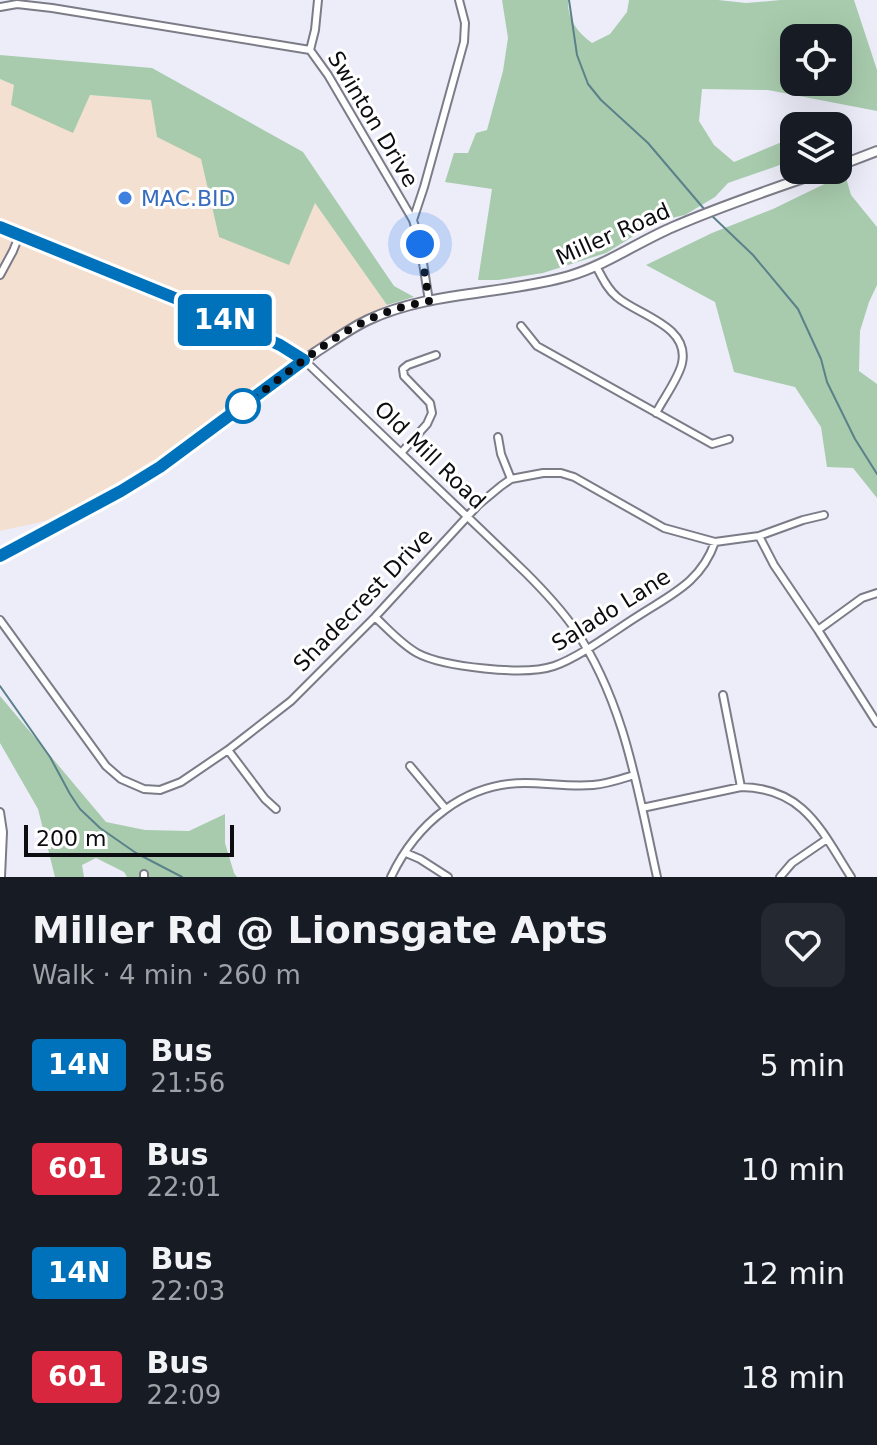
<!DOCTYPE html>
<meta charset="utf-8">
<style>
body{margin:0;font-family:"DejaVu Sans",sans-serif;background:#242831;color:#f1f3f6;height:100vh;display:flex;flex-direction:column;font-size:30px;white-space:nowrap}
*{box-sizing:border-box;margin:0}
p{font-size:26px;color:#9ea1a6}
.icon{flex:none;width:44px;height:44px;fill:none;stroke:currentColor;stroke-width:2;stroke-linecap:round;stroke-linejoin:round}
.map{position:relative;height:877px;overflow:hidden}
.sheet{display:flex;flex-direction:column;background:#171b24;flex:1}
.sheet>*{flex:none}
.badge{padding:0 16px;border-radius:6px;font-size:28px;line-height:52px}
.tools{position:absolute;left:780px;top:24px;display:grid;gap:16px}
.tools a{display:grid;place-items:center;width:72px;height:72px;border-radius:16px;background:#171b24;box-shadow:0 8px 32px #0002;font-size:40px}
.scale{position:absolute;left:24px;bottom:20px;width:210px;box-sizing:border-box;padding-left:8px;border:4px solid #0d0d11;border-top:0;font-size:22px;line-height:28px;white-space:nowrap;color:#0d0d11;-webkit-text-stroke:6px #fff;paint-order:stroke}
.you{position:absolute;width:40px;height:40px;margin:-20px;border:6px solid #fff;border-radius:50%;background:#1a73e8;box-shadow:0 0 0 12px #1a73e833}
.map>.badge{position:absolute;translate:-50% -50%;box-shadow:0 0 0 4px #fff}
.round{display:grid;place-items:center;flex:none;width:84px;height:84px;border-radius:16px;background:#242831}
.summary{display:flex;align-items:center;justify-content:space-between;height:136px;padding:0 32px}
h1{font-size:38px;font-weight:800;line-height:60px}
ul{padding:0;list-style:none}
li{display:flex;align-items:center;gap:24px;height:104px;padding:0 32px}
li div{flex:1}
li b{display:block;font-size:30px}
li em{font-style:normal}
li .badge{min-width:88px;font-weight:700;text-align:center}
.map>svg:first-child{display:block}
</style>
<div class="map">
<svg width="877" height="877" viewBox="0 0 877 877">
<rect width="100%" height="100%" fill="#ecedf9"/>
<!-- industrial -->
<path fill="#f4e0d1" d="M 0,79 L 14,85 L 72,133 L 90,95 L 152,100 L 157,137 L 201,158 L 219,237 L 315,202 L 387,305 L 305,363 L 113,506 L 0,531 Z"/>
<!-- green -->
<path fill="#a8cbad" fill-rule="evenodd" d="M 502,0 L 568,0 C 567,19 577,32 592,43 L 610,34 L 627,12 L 629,0 L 718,0 L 746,3 L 781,0 L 854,0 L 877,70 L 877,111 L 768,90 L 702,89 L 699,121 L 714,145 L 734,162 L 794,137 L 794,160 L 728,183 L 715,197 L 685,215 L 658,221 L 606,253 L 543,273 L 498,280 L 478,280 L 492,189 L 445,182 L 454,153 L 468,153 L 476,133 L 487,130 L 503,71 L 508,38 ZM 838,38 L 838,82 L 794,82 L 794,38 Z
M 0,55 L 152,68 L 303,152 L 394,286 L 414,297 L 387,305 L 315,203 L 289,265 L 219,237 L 201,159 L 157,137 L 151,100 L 90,95 L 73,133 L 11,105 L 14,85 L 0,79 Z
M 845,174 L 851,195 L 877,227 L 877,285 L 869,302 L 860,331 L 859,371 L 877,384 L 877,498 L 853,468 L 827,467 L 821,427 L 795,387 L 734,372 L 715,302 L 646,265 L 712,233 L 773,209 Z
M 0,696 L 106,822 L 145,830 L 189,831 L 225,814 L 225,843 L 234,873 L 237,877 L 127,877 L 124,872 L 96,858 L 82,865 L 84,877 L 55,877 L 38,809 L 0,743 Z"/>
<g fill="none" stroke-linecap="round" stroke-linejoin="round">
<!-- stream -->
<path stroke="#5b818a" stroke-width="2" d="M 569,0 L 577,55 L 588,84 L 601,100 L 648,143 L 705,210
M 710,214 L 753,255 L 798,309 L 821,359 L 827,382 L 855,439 L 877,474
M 0,686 L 50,757 L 70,794 L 80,809 L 100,828 L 136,853 L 182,877"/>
<!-- street casing -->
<g stroke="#7b7c87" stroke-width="10">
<path id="street" d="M 318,0 L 315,30 L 310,50 L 328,75 L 413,220 L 420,244 L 429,301
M 0,7 L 17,4 L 52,8 L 310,50
M 413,220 L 424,187 L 464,42 L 465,23 L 459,0
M 0,227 L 187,303 L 280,345 L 304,360 L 526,573 C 543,590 560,608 574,628 C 625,702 638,792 657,877
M 596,266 C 602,277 607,289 617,297 C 638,315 690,326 682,363 C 679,378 663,399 656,413
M 0,275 L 13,251 L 19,236
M 521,326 L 537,346 L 712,444 L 729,439
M 498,437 L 501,454 L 511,479
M 401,453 L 427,424 L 432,413 L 430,403 L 404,376 L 403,369 L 408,365 L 436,355
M 759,536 L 774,565 L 818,630 L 877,723
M 375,617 C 388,629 401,644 417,653 C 443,667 525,676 554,666 C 580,657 614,631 638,616 C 672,594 701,582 715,542
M 0,620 L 106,766 L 121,779 L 144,789 L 160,790 L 181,782 L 228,750 L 291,701 L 375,617 L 478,505 L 501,486 L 511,479 L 543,473 L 561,473 L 574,477 L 664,528 L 715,542 L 759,536 L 803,520 L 824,515
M 818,630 L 862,598 L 877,593
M 723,695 L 741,787
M 228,750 L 265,799 L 276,809
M 410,766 L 445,808
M 642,808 L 741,787 C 804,788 821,830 851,877
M 0,812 L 3,832 L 1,877
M 406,853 L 420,859 L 448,877
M 144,874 L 144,877
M 391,877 C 416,824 464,783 525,783 C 547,783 570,787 593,785 C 607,784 621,779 634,775
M 780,877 L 792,863 L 827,839"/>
</g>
<!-- secondary casing -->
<g stroke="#7b7c87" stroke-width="12">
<path id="secondary" d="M 838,166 L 877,151
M 0,555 C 56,520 119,495 175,457 C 223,424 268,385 316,352 C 333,341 349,329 368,320 C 429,291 503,295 569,276 C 606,265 638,242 673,227 C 723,205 775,188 827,170"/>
</g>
<!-- street -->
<use href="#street" stroke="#fff" stroke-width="6"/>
<!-- secondary -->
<use href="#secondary" stroke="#fff" stroke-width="8"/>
</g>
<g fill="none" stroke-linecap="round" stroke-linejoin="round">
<!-- line casing -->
<g stroke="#fff" stroke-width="18">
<path id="line" d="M 0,227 L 187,303 L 280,345 L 304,360 L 160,467 L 121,491 L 0,556"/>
</g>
<!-- line -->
<use href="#line" stroke="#0072bc" stroke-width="12"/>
<!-- walk -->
<path stroke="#0d0d11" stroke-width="8" stroke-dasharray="0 14.4" d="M 243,406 C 284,377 324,340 370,319 C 389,310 409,305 429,301 L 420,244"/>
</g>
<!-- markers -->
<circle fill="#3f7fe0" stroke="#fff" stroke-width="3" cx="125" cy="198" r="8"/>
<circle fill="#fff" stroke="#0072bc" stroke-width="4" cx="243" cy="406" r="16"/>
<g text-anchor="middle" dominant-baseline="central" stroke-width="6" stroke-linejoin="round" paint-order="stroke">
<!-- street labels -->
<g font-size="22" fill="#0d0d11" stroke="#fff">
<text transform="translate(373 119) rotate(59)">Swinton Drive</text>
<text transform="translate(613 234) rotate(-24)">Miller Road</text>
<text transform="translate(430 455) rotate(44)">Old Mill Road</text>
<text transform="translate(363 600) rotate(-46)">Shadecrest Drive</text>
<text transform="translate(611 610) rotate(-32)">Salado Lane</text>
</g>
<!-- shop labels -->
<g font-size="22" fill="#366cbe" stroke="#fff" text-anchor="start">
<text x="141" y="198">MAC.BID</text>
</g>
</g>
</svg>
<div class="tools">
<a><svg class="icon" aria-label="locate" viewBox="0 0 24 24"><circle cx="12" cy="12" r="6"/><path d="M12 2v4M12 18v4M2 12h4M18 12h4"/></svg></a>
<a><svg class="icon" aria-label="layers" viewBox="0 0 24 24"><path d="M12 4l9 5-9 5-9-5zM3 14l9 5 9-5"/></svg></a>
</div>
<div class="scale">200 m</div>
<div class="you" style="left:420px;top:244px"></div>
<b class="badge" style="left:225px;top:320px;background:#0072bc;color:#fff">14N</b>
</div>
<section class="sheet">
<div class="summary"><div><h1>Miller Rd @ Lionsgate Apts</h1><p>Walk · 4 min · 260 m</p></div><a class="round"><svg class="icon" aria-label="heart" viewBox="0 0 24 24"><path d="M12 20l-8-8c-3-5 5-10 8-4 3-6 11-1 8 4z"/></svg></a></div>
<ul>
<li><span class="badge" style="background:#0072bc;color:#fff">14N</span><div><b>Bus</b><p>21:56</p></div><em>5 min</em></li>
<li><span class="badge" style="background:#d7263d;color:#fff">601</span><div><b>Bus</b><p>22:01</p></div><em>10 min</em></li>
<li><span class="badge" style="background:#0072bc;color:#fff">14N</span><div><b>Bus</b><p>22:03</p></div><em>12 min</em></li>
<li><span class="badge" style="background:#d7263d;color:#fff">601</span><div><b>Bus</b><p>22:09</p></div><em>18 min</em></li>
</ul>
</section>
